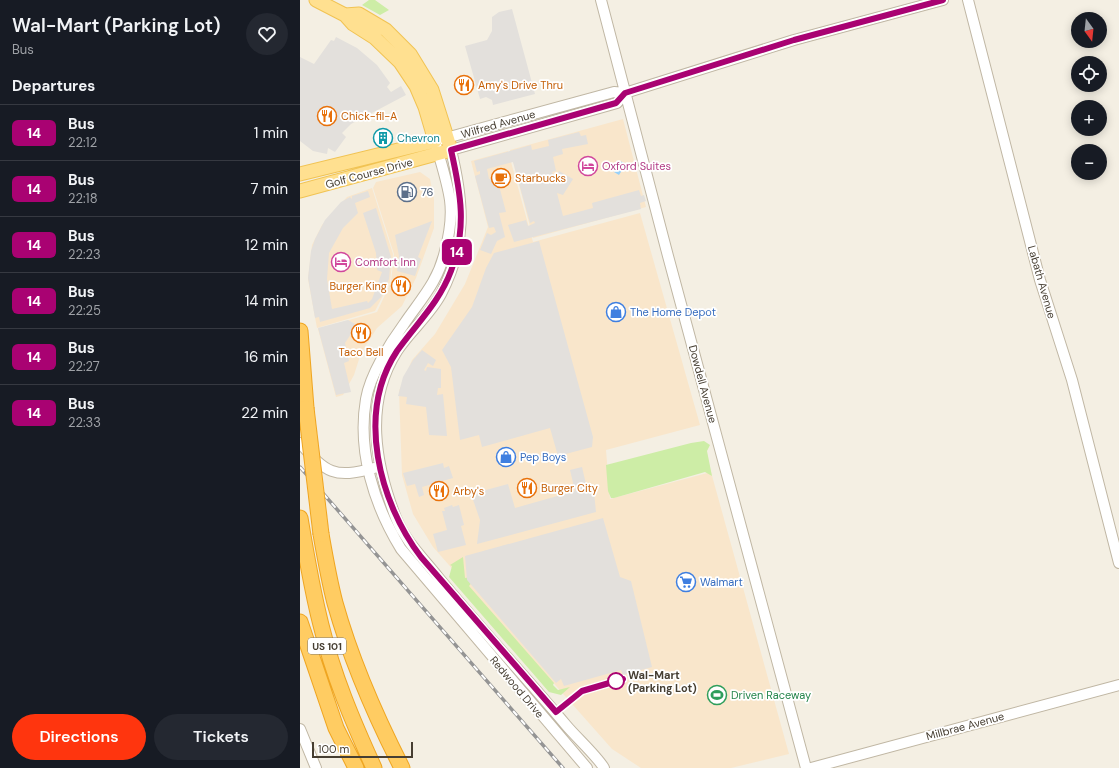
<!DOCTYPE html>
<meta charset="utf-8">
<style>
body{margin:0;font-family:"DM Sans",sans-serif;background:#242831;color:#f1f3f6;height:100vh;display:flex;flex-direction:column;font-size:15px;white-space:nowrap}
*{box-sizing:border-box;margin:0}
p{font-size:13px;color:#9ea1a6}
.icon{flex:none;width:22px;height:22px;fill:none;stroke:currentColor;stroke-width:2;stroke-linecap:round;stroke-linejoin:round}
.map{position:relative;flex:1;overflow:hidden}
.panel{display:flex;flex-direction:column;background:#171b24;width:300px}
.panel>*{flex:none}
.badge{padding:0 8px;border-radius:6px;font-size:14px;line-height:26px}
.needle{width:26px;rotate:165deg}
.buttons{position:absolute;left:771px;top:12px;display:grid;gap:8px}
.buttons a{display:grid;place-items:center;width:36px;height:36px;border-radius:50%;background:#171b24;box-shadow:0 2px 10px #0003;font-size:20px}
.scale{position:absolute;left:12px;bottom:10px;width:101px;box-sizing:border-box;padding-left:4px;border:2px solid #463e32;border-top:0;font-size:11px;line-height:14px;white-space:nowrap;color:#463e32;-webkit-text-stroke:3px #fff;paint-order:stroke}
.map>.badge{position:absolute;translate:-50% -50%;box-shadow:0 0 0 2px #fff}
h2{padding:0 12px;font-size:15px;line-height:36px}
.round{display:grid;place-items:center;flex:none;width:42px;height:42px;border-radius:21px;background:#242831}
.head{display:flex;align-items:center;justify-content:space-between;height:68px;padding:0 12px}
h1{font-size:19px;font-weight:600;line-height:30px}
.button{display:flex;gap:8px;margin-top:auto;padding:8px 12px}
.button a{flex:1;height:46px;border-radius:24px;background:#ff350e;color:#fff;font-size:16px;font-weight:600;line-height:46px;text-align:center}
.button a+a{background:#242831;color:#f1f3f6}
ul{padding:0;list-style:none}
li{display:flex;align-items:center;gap:12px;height:56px;padding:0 12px;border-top:1px solid #363941}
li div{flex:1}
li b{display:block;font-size:15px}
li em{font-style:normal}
li .badge{min-width:44px;font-weight:700;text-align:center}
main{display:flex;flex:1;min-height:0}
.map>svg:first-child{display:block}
</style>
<main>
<section class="panel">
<div class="head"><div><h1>Wal-Mart (Parking Lot)</h1><p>Bus</p></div><a class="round"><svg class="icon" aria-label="heart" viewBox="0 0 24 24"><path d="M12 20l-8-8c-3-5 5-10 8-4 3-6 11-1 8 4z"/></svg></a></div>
<h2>Departures</h2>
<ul>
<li><span class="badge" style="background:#a90272;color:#fff">14</span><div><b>Bus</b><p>22:12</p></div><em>1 min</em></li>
<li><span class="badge" style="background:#a90272;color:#fff">14</span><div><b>Bus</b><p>22:18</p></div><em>7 min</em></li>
<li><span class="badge" style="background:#a90272;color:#fff">14</span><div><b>Bus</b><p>22:23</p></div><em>12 min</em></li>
<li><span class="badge" style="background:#a90272;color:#fff">14</span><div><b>Bus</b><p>22:25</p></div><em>14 min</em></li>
<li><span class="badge" style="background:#a90272;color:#fff">14</span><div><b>Bus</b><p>22:27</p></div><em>16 min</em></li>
<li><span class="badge" style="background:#a90272;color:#fff">14</span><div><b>Bus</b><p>22:33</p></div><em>22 min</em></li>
</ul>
<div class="button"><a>Directions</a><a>Tickets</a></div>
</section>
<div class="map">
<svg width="819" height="768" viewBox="0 0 819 768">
<rect width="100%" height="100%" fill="#f4efe3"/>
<!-- commercial -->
<path fill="#f9e6cb" d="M 323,119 L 346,207 L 233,238 L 210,150 Z
M 208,151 L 233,242 L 340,213 L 400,425 L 306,450 L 310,499 L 411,472 L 489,754 L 431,768 L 341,768 L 312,749 L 133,547 L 113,514 L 102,475 L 99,391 L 112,360 L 135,334 L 165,284 L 188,227 L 171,161 Z
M 120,172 L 130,179 L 134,199 L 134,228 L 116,278 L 102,306 L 77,328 L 61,353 L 54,375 L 43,395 L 36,397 L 18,329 L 77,312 L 91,282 L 94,254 L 73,188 L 76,182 Z
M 72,188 L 93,254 L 90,282 L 75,311 L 17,328 L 8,279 L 12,245 L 22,225 L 47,197 Z"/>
<!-- green -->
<path fill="#cdeda6" d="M 69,0 L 75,0 L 89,10 L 80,15 L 62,5 Z
M 404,441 L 410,445 L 407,451 L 412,476 L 405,472 L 314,498 L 311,498 L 308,491 L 306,465 L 391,443 Z
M 163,557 L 165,578 L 172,577 L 173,581 L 169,586 L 254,683 L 253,685 L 258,690 L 270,687 L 261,695 L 249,692 L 149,577 L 152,566 L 150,565 Z"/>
<!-- parking -->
<path fill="#e3e0dc" d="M 212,9 L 235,94 L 193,105 L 192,100 L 186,97 L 180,99 L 165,46 L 187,40 L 192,31 L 192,17 L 199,12 Z
M 36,37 L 57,48 L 77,65 L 90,83 L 87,87 L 91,92 L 101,86 L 106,95 L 51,124 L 42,133 L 46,137 L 35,152 L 28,148 L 27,154 L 13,151 L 0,141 L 0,57 L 14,64 L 31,40 L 34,41 Z
M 279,132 L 281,136 L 286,135 L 288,144 L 262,149 L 263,154 L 253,157 L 256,171 L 252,172 L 254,176 L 257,175 L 259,171 L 273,179 L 263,195 L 257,193 L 263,216 L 293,208 L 292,203 L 339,190 L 341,196 L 344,195 L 346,201 L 340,203 L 341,209 L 214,242 L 208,225 L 226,220 L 228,226 L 235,223 L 234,221 L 230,223 L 213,162 L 187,169 L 189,179 L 197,178 L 206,212 L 199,213 L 205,237 L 197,241 L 191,254 L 180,250 L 187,233 L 191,235 L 196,232 L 194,227 L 189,228 L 175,176 L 180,174 L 180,171 L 177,172 L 174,161 L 231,145 L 232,150 L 249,146 L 248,140 Z
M 68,191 L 70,197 L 55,203 L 58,213 L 43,228 L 29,253 L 27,279 L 32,309 L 67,301 L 68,303 L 72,299 L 82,272 L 77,270 L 76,253 L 63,213 L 76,208 L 91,257 L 89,279 L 81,297 L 70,308 L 20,322 L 19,317 L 15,318 L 8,278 L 11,251 L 15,239 L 25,220 L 41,202 L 50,197 L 52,199 L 52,196 Z
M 132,221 L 118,257 L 121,259 L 115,276 L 97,271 L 99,256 L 95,235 Z
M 239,241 L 293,437 L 292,447 L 258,456 L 250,428 L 182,447 L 179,435 L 160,440 L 151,367 L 142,350 L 172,307 L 186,268 L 194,253 Z
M 48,320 L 57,325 L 45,343 L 49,361 L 44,363 L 51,392 L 36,395 L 18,328 Z
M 122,350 L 136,360 L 133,366 L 128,363 L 124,370 L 126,371 L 127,367 L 141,369 L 141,388 L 138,388 L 137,395 L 143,394 L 147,436 L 129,435 L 126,407 L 106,404 L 107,397 L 98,396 L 103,377 L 113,360 Z
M 143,463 L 144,468 L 149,466 L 153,478 L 122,487 L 124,495 L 119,497 L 115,484 L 107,486 L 103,473 Z
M 282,467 L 288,493 L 294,492 L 296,512 L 177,544 L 180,520 L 171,494 L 208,484 L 215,508 L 275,491 L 270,470 Z
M 152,505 L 153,507 L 159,505 L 164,525 L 161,526 L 166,545 L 138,552 L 133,534 L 147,530 L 142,511 L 145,511 L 144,508 Z
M 303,518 L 320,577 L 331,581 L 352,667 L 323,675 L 321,670 L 264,686 L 261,679 L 256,683 L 167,580 L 165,556 Z"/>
<!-- water -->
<path fill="#97d0f8" d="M 320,161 L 326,164 L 319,175 L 314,172 Z"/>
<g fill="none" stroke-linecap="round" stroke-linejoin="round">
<!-- minor casing -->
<g stroke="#c0b7a4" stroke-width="12">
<path id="minor" d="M 301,0 L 368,256 L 506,768
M 668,0 L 740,280 L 772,380 L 819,563
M 0,443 C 26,473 34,479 74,468
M 0,729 L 16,768
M 287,768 L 101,549 C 74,505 57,451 66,399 C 70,375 90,343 104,324 C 121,299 138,282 145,251 C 149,236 152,215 150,200 C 147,180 140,160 135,141 L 314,92 L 325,93 L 494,40 L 643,0
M 304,768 C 297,756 276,737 266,725 C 224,675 179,627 138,577 C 123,558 105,541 96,518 C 75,464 64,403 97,351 C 110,331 130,315 141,294 C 167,244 164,203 151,150 L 317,103 L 325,93
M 511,768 L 819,685"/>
</g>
<!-- major casing -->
<g stroke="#f1c353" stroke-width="15">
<path id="major" d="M 0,174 L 135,141 L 125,107 L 116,86 L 100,62 L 75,38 L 53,24 L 45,15 L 16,0
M 0,191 L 151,150 L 132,90 L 110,54 L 86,30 L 59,14 L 45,15"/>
</g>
<!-- highway casing -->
<g stroke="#efa521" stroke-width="17">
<path id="highway" d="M 0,331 L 6,408
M 0,518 C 6,554 12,590 21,625 C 33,675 53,722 74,768
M 21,534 C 25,557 29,580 35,603 C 51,660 75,715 102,768
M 0,622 L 36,728 L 56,768"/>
</g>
<!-- minor -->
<use href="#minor" stroke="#fff" stroke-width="10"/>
<!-- major -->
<use href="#major" stroke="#ffe090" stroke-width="13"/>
<!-- highway -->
<use href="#highway" stroke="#ffcc62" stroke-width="15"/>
<!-- rail casing -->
<g stroke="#949494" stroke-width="3.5">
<path id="rail" d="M 0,467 L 263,768"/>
</g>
<!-- rail -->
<use href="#rail" stroke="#fff" stroke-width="2" stroke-dasharray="6" stroke-linecap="butt"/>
<!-- highway-bridge casing -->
<g stroke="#efa521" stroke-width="17" stroke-linecap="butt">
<path id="highway-bridge" d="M 6,408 L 21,534"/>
</g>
<!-- highway-bridge -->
<use href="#highway-bridge" stroke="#ffcc62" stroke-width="15"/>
</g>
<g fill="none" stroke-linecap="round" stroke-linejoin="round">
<!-- line casing -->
<g stroke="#fff" stroke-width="9">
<path id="line" d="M 323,679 L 282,691 L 256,712 L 121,557 C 79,502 56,413 97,351 C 116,324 139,303 151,271 C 167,228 161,194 151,150 L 316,103 L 325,93 L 494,40 L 643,0"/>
</g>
<!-- line -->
<use href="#line" stroke="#a90272" stroke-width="6"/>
</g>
<!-- icons -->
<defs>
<g id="restaurant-ring" transform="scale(1)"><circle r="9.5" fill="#fff" stroke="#e8710a" stroke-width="1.5"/><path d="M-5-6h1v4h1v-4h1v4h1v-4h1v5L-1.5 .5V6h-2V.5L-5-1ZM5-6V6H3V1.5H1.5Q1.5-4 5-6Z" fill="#e8710a"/></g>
<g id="building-ring" transform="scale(1)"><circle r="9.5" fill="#fff" stroke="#0f9aa8" stroke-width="1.5"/><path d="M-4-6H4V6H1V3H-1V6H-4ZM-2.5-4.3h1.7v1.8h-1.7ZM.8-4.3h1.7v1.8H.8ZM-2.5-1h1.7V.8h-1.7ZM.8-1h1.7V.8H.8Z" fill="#0f9aa8"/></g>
<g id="hotel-ring" transform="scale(1)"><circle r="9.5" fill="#fff" stroke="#d1479c" stroke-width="1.5"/><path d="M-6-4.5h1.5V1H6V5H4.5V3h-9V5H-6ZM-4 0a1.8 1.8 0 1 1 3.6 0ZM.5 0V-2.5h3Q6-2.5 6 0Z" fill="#d1479c"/></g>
<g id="cafe-ring" transform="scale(1)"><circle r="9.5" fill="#fff" stroke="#e8710a" stroke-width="1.5"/><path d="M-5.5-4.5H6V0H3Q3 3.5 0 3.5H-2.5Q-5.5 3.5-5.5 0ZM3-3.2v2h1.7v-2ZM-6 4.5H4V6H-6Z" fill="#e8710a"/></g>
<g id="fuel-ring" transform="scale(1)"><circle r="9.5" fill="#fff" stroke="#5c6f8a" stroke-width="1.5"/><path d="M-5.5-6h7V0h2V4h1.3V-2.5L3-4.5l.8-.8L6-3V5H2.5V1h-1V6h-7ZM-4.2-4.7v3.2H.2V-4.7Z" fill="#5c6f8a"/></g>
<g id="shop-ring" transform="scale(1)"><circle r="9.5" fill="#fff" stroke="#3f7fe0" stroke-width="1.5"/><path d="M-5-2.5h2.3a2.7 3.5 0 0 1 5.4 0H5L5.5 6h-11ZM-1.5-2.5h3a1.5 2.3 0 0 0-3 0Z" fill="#3f7fe0"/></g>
<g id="supermarket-ring" transform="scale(1)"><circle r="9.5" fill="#fff" stroke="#3f7fe0" stroke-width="1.5"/><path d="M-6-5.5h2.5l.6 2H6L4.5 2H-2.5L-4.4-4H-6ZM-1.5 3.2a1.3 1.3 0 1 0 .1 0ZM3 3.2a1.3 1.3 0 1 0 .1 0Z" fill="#3f7fe0"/></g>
<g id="stadium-ring" transform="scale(1)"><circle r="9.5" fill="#fff" stroke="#2e9e5b" stroke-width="1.5"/><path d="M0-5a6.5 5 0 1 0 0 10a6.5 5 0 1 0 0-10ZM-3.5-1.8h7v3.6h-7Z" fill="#2e9e5b"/></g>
</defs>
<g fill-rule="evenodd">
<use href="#restaurant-ring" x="164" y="85"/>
<use href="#restaurant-ring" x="27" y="116"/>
<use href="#building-ring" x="83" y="138"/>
<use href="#hotel-ring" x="288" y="166"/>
<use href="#cafe-ring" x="201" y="178"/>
<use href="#fuel-ring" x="107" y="192"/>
<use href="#hotel-ring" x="41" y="262"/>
<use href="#restaurant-ring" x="101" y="286"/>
<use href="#shop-ring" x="316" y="312"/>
<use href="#restaurant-ring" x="61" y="333"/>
<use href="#shop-ring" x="206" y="457"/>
<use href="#restaurant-ring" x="227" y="488"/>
<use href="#restaurant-ring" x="139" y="491"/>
<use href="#supermarket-ring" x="386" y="582"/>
<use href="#stadium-ring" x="417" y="695"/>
</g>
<!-- markers -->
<circle fill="#fff" stroke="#a90272" stroke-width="2" cx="316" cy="681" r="8"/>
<g text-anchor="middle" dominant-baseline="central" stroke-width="3.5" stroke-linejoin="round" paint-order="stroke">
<!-- shield labels -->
<rect fill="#fff" stroke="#7e7870" stroke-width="1" x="8" y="638" width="38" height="16" rx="3"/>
<g font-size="10" font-weight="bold" fill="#463e32">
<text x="27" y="646">US 101</text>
</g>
<!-- food labels -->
<g font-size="11" fill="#c56008" stroke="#fff" text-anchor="start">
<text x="178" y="85">Amy's Drive Thru</text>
<text x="41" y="116">Chick-fil-A</text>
<text x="215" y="178">Starbucks</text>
<text x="87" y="286" text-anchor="end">Burger King</text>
<text x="61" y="352" text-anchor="middle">Taco Bell</text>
<text x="241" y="488">Burger City</text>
<text x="153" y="491">Arby's</text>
</g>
<!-- street labels -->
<g font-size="11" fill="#463e32" stroke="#fff">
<text transform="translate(198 124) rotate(-16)">Wilfred Avenue</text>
<text transform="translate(69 173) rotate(-15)">Golf Course Drive</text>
<text transform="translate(742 282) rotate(74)">Labath Avenue</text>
<text transform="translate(403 384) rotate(75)">Dowdell Avenue</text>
<text transform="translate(217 687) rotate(50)">Redwood Drive</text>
<text transform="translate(665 726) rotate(-15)">Millbrae Avenue</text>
</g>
<!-- culture labels -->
<g font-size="11" fill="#0d838f" stroke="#fff" text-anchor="start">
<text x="97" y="138">Chevron</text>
</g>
<!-- hotel labels -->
<g font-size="11" fill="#b23c85" stroke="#fff" text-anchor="start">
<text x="302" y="166">Oxford Suites</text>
<text x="55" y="262">Comfort Inn</text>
</g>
<!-- service labels -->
<g font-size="11" fill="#4e5e75" stroke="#fff" text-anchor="start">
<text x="121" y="192">76</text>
</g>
<!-- shop labels -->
<g font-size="11" fill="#366cbe" stroke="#fff" text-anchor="start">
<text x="330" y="312">The Home Depot</text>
<text x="220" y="457">Pep Boys</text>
<text x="400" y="582">Walmart</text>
</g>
<!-- stop labels -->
<g font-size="11" font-weight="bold" fill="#463e32" stroke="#fff" text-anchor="start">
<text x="328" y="675">Wal-Mart<tspan x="328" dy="13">(Parking Lot)</tspan></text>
</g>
<!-- leisure labels -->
<g font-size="11" fill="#27864d" stroke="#fff" text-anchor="start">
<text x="431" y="695">Driven Raceway</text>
</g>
</g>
</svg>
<div class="buttons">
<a><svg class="needle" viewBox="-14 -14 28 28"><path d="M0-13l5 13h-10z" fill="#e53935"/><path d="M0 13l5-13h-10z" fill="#9ea1a6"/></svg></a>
<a><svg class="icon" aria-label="locate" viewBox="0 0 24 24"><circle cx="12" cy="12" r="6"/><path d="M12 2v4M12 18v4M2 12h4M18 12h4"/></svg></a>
<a>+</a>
<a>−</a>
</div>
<div class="scale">100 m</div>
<b class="badge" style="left:157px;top:252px;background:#a90272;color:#fff">14</b>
</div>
</main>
